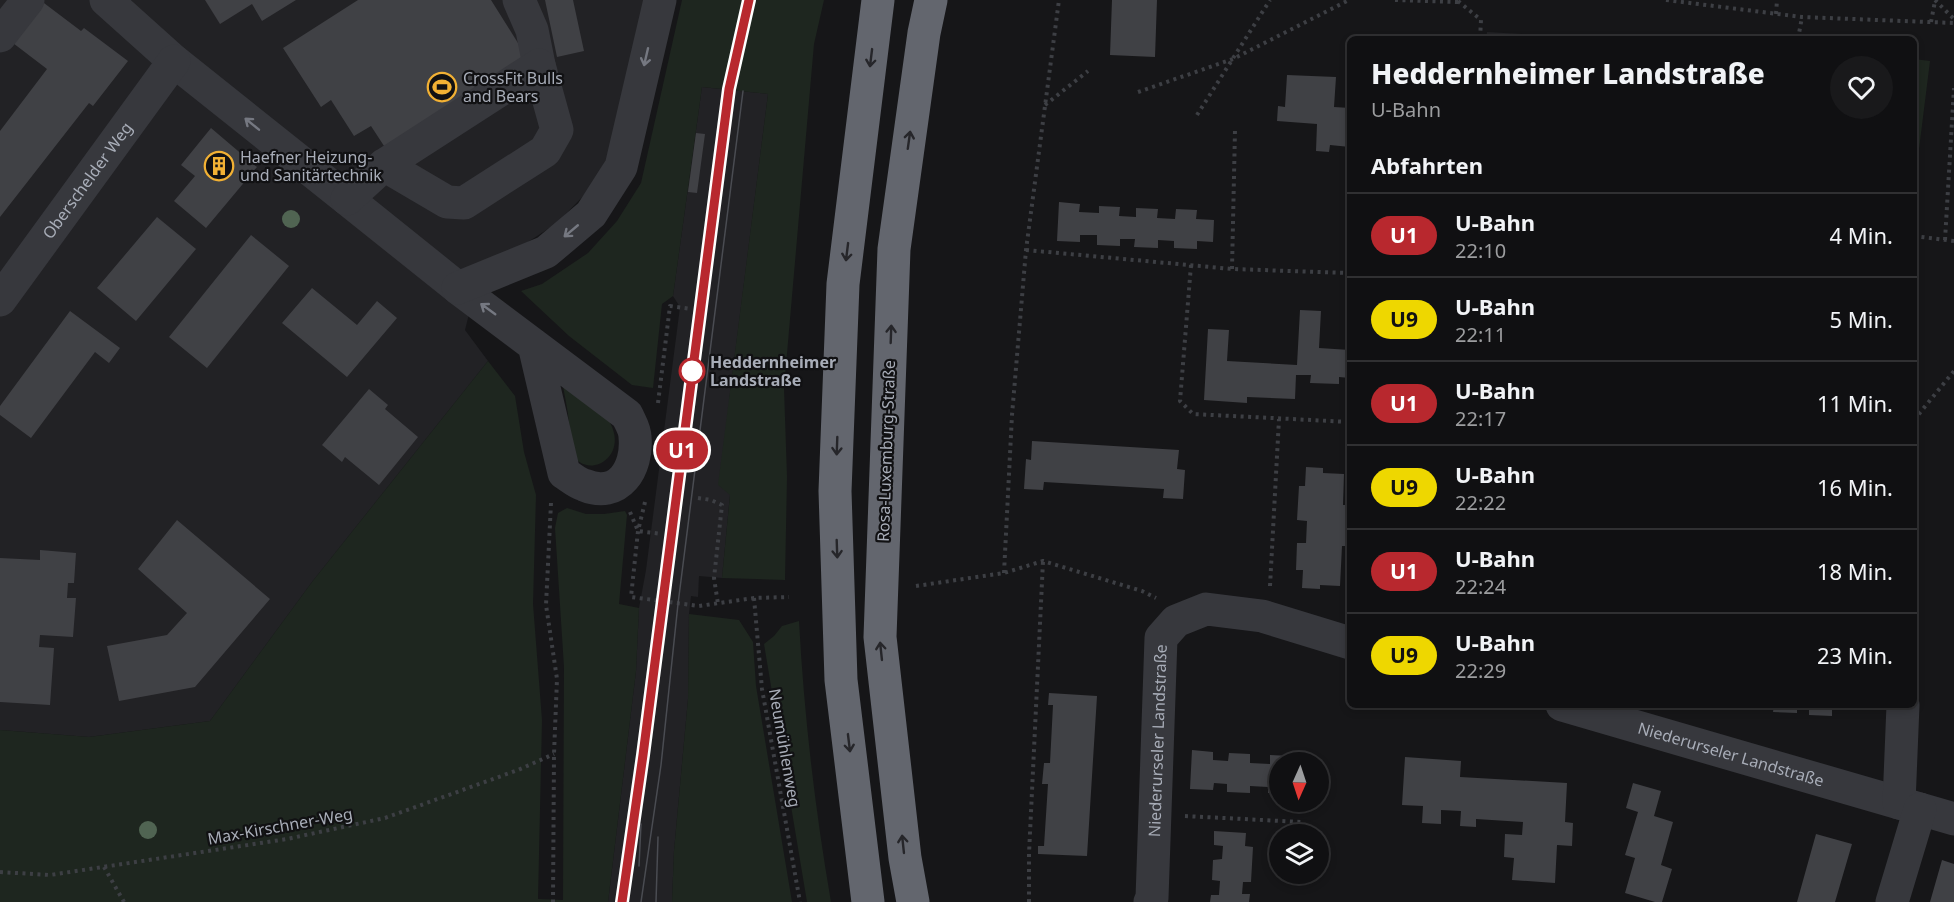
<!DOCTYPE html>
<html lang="de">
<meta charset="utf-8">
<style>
body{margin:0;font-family:"Noto Sans",sans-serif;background:#19191b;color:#f1f3f6;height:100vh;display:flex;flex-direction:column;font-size:22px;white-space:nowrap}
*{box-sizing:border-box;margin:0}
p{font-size:20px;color:#9c9d9f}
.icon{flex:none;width:33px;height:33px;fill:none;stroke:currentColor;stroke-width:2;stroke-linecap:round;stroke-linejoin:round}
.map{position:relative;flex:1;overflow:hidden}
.sheet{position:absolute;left:1347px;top:36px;width:570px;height:672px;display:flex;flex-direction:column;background:#101012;border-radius:9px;box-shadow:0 3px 9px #0003,0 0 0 2px #303032}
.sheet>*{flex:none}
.badge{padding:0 12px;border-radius:20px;font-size:21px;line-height:39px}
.needle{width:39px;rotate:183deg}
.buttons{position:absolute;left:1269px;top:752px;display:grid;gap:12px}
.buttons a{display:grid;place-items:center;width:60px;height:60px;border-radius:50%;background:#101012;box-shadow:0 3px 9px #0003,0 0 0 2px #303032;font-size:30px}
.map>.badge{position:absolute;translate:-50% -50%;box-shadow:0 0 0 3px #fff}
h2{padding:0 24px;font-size:22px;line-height:54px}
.round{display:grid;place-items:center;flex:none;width:63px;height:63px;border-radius:32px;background:#19191b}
.summary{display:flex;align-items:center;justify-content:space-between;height:102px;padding:0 24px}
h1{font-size:28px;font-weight:800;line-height:45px}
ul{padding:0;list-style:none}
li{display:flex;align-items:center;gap:18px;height:84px;padding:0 24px;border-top:2px solid #303032}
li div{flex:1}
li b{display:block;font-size:22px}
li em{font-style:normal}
li .badge{min-width:66px;font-weight:700;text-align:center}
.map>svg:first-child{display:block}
</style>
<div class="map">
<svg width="1954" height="902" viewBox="0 0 1954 902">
<rect width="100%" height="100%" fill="#161618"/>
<!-- built -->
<path fill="#222225" d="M 0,0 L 655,0 L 606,160 L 590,189 L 557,223 L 479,274 L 465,330 L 488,361 L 312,582 L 210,721 L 89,737 L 0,730 Z
M 1487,32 L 1608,39 L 1486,39 Z
M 702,87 L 768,94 L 729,401 L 730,495 L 722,578 L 699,576 L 698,597 L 691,596 L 689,614 L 688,699 L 674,851 L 672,902 L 608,902 L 636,671 L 639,608 L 646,570 L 680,307 L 673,296 Z"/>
<!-- green -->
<path fill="#1e261f" d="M 682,0 L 824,0 L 814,44 L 784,388 L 787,477 L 785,580 L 722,578 L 730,495 L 718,485 L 768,94 L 702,87 L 673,296 L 662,304 L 653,388 L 632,385 L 569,336 L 521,291 L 542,284 L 588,253 L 617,221 L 641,183 Z
M 1914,59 L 1930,61 L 1914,189 Z
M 488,361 L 515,396 L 524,452 L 536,495 L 533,604 L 542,720 L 538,899 L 563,900 L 564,667 L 555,528 L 558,513 L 567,508 L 586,514 L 604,514 L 625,511 L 627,515 L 619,604 L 639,608 L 636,671 L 608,902 L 0,902 L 0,730 L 89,737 L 210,721 L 312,582 Z
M 563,386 C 576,394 595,403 605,415 C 636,455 585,485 570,450 C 567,443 570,431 569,423 C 568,410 565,398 563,386 Z
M 689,614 L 739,620 L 753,642 L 756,686 L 792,902 L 672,902 L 674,851 L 688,699 Z
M 799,621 C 804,715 815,809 831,902 L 807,902 L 764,644 L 774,636 L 782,626 Z"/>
<!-- building -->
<path fill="#404145" d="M 40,0 L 81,31 L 84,28 L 128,61 L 93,106 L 89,103 L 0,217 L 0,131 L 47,69 L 9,40 Z
M 205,0 L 296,0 L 262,21 L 252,4 L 220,24 Z
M 358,0 L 491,0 L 528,59 L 386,149 L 371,126 L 354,136 L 331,100 L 321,107 L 283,48 Z
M 545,0 L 573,0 L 584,51 L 557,57 Z
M 1112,0 L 1157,0 L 1155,57 L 1110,55 Z
M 1287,75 L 1336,77 L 1334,107 L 1350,108 L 1350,147 L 1330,145 L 1329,152 L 1316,151 L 1317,124 L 1277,121 L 1278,106 L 1285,107 Z
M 211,128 L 257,167 L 206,228 L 174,201 L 195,176 L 181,165 Z
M 696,133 L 705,134 L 697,193 L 688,192 Z
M 1059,202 L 1080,204 L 1079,212 L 1099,213 L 1099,206 L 1120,207 L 1119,216 L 1136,217 L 1136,208 L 1158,209 L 1157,218 L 1175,219 L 1176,209 L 1197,210 L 1196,219 L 1214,220 L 1213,242 L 1197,241 L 1197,249 L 1174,248 L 1174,241 L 1158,240 L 1158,248 L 1134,247 L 1135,239 L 1120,239 L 1120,246 L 1097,245 L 1097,235 L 1080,235 L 1080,242 L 1057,241 Z
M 157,217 L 196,249 L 136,321 L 97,288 Z
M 251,235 L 289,266 L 207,368 L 169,337 Z
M 312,288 L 357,325 L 377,301 L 397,318 L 347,377 L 282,323 Z
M 1300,310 L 1321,311 L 1319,348 L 1350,350 L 1350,378 L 1339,377 L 1339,384 L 1310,383 L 1311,375 L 1296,375 L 1295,399 L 1247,397 L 1247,403 L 1204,400 L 1208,329 L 1229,330 L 1227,361 L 1297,365 Z
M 70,311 L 120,348 L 109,363 L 95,352 L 31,438 L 0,415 L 0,406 Z
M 369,389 L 388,405 L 385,409 L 418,437 L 379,485 L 345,457 L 342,462 L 322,445 Z
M 1032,441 L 1179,450 L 1177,469 L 1185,470 L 1183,499 L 1163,498 L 1164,489 L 1044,482 L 1043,490 L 1024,489 L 1026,459 L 1031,460 Z
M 1306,467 L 1323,468 L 1323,473 L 1344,474 L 1343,505 L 1350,505 L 1350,546 L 1342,546 L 1340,586 L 1320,585 L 1320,589 L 1302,588 L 1303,570 L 1296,570 L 1297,543 L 1306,543 L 1307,521 L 1297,520 L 1299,486 L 1305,486 Z
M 177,520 L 270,599 L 195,687 L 119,701 L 107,646 L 167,635 L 187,613 L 138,569 Z
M 40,550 L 76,553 L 74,583 L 68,583 L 67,598 L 76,598 L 73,637 L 40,635 L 39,647 L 54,648 L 50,705 L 0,702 L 0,558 L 40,560 Z
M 1049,693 L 1097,696 L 1087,856 L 1038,854 L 1038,846 L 1044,846 L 1048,784 L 1042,784 L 1044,763 L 1050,763 L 1053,705 L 1048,705 Z
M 1774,705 L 1797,705 L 1797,713 L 1773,712 Z
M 1809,705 L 1844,705 L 1844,710 L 1832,709 L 1832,716 L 1809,715 Z
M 1192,750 L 1213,752 L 1213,760 L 1228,761 L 1229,753 L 1250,754 L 1250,763 L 1270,764 L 1270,755 L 1291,756 L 1291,762 L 1280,762 L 1280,794 L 1268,793 L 1268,787 L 1250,786 L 1250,793 L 1227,792 L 1227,784 L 1214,783 L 1213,790 L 1190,789 Z
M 1405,757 L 1461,761 L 1460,777 L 1567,783 L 1565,822 L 1573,823 L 1572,846 L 1557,845 L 1555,883 L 1512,880 L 1514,858 L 1504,857 L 1505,834 L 1522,835 L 1523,822 L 1476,819 L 1476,827 L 1460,826 L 1461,811 L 1441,810 L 1441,824 L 1422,823 L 1423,806 L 1402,805 Z
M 1633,783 L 1661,791 L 1654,816 L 1673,822 L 1661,865 L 1672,869 L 1662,902 L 1655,902 L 1625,893 L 1635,858 L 1625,855 L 1638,812 L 1626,808 Z
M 1214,831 L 1246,833 L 1245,846 L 1253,847 L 1251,882 L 1243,882 L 1242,894 L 1250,894 L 1249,902 L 1210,902 L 1211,895 L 1219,895 L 1220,881 L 1212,880 L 1213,860 L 1222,859 L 1223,846 L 1214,845 Z
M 1816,834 L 1852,844 L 1835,902 L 1797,902 Z
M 1942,860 L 1954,864 L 1954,902 L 1930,902 Z"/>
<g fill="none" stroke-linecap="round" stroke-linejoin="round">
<!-- path -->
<path stroke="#3d3f44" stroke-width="4" stroke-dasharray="3 4.5" stroke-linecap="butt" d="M 1395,0 L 1458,2
M 1666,0 L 1802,17 L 1954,23
M 1935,0 L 1954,19
M 1458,1 L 1481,20 L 1480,39
M 1776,14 L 1777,0
M 1931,22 L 1935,1
M 1798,39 L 1802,17
M 1138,92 L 1233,59 L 1349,0
M 1045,105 L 1088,71
M 1197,115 L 1270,0
M 1914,236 L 1954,241
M 1945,240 L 1954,88
M 1026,250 L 1232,269 L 1350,273
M 1191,265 L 1180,401 L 1193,414 L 1350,422
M 1232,269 L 1235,130
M 658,403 L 670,306 L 691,309
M 1914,420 L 1954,371
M 698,498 L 711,500 L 722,505 L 714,578 L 718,604
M 645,502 L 638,531 L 631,597 L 699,606 L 754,598 L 789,597
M 551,503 L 546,605 L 557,679 L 554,754 L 553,902
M 630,512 L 638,531 L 662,534
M 1004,573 L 1012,415 L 1026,250 L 1059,0
M 916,586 L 1004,573 L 1043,561 L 1142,591 L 1156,598
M 1270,586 L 1279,419
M 754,598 L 762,689 L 800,902
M 1185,816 L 1301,822
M 104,867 L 124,902
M 0,872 L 50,875 L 287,839 L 385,818 L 518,770 L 554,754
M 1029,902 L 1029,854 L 1043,561"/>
<!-- minor -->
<g stroke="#37383d" stroke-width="33">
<path d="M 106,0 L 174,61 L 347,199 L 458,288 L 627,415 C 630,422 635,429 635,437 C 638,468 619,500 584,485 C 577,483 570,477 564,473 L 534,345"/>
<path d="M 519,0 L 532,30 L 539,65"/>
<path d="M 0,36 L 28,0"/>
<path d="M 347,199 L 384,165 L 447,202 L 464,203 L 545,151 L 557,130 L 539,65 L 384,165"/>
<path d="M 458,288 L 546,252 L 591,214 L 621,167 L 660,0"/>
<path id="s1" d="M 0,300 L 174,61"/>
<path id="s2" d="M 1562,705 L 1954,819"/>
<path d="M 1899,803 L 1903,705"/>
<path id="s3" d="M 1150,902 L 1152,898 L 1161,638 L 1176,621 L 1206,609 L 1262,616 L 1350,643"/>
<path d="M 1892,902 L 1920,809"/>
</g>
<!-- highway -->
<path stroke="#63666e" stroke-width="33" d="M 868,902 L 841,680 L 835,491 L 843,284 L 878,0
M 913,902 L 905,858 L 880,637 L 894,249 L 924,33 L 931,0"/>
<!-- tram -->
<path stroke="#4a4c52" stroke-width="1.5" d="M 639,866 L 641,824
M 622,902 L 643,755 L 729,89
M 641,902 L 661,765 L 678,604 L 743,91
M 656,902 L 658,837"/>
</g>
<!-- trees -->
<g fill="#506452">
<circle cx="291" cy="219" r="9"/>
<circle cx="148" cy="830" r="9"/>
</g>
<!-- one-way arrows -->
<defs><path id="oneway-shaft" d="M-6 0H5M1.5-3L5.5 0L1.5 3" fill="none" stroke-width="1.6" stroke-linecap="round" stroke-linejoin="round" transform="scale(1.5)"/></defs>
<g stroke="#757881">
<use href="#oneway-shaft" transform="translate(646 57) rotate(103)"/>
<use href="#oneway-shaft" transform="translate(252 124) rotate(-141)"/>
<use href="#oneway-shaft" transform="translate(571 231) rotate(140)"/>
<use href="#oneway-shaft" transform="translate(488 309) rotate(-144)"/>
</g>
<g stroke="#26262a">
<use href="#oneway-shaft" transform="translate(871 58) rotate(97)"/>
<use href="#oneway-shaft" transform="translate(909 140) rotate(-82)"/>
<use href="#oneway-shaft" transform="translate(847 252) rotate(97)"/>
<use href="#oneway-shaft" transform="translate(891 334) rotate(-88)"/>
<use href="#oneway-shaft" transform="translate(837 446) rotate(92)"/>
<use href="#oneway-shaft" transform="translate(837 549) rotate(88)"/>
<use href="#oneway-shaft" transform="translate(881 651) rotate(-96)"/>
<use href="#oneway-shaft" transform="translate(849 743) rotate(83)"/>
<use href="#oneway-shaft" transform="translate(903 844) rotate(-96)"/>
</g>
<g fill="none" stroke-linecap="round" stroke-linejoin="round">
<!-- line casing -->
<g stroke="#fff" stroke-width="14">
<path id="line" d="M 622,902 L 643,755 L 729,89 L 749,0"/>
</g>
<!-- line -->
<use href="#line" stroke="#b8282e" stroke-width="9"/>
</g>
<!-- icons -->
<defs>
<g id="stadium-ring" transform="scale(1.5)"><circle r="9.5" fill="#111113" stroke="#f2b134" stroke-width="1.5"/><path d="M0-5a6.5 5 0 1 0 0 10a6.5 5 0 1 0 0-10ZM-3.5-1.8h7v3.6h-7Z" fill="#f2b134"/></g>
<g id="building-ring" transform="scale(1.5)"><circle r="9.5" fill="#111113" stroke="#f2b134" stroke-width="1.5"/><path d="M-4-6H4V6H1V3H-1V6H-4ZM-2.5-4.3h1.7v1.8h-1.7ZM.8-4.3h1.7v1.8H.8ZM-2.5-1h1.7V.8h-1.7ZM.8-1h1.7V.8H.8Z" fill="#f2b134"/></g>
</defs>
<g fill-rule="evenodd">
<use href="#stadium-ring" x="442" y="87"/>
<use href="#building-ring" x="219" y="166"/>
</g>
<!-- markers -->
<circle fill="#fff" stroke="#b8282e" stroke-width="3" cx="692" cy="371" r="12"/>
<g text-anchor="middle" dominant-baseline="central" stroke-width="4.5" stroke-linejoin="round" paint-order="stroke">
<!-- poi labels -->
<g font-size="16" fill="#a8adb8" stroke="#111113" text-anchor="start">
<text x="463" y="78">CrossFit Bulls<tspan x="463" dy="18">and Bears</tspan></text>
<text x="240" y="157">Haefner Heizung-<tspan x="240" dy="18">und Sanitärtechnik</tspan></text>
</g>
<!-- street labels -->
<g font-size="16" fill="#a8adb8" stroke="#111113">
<text stroke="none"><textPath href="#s1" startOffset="148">Oberschelder Weg</textPath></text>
<text transform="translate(886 451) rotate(-88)">Rosa-Luxemburg-Straße</text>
<text stroke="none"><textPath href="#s3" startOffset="162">Niederurseler Landstraße</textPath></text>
<text transform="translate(785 748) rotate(80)">Neumühlenweg</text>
<text stroke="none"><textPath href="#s2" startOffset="176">Niederurseler Landstraße</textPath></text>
<text transform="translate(280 826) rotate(-10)">Max-Kirschner-Weg</text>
</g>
<!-- stop labels -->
<g font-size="16" font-weight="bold" fill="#a8adb8" stroke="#111113" text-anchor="start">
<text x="710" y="362">Heddernheimer<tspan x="710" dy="18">Landstraße</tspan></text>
</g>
</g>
</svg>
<div class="buttons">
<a><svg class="needle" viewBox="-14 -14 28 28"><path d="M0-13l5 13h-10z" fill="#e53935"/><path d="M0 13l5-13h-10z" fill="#9c9d9f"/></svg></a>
<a><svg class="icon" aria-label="layers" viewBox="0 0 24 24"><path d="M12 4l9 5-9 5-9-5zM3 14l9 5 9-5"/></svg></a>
</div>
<b class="badge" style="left:682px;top:450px;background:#b8282e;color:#fff">U1</b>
<section class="sheet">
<div class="summary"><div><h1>Heddernheimer Landstraße</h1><p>U-Bahn</p></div><a class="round"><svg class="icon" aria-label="heart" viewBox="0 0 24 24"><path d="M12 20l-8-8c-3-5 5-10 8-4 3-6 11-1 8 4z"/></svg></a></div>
<h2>Abfahrten</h2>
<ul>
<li><span class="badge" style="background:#b8282e;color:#fff">U1</span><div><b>U-Bahn</b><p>22:10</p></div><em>4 Min.</em></li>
<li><span class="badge" style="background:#eed700;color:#111">U9</span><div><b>U-Bahn</b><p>22:11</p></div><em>5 Min.</em></li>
<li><span class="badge" style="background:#b8282e;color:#fff">U1</span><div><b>U-Bahn</b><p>22:17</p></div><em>11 Min.</em></li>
<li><span class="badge" style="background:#eed700;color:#111">U9</span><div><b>U-Bahn</b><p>22:22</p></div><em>16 Min.</em></li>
<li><span class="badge" style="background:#b8282e;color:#fff">U1</span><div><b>U-Bahn</b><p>22:24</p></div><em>18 Min.</em></li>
<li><span class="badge" style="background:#eed700;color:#111">U9</span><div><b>U-Bahn</b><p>22:29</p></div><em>23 Min.</em></li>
</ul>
</section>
</div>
